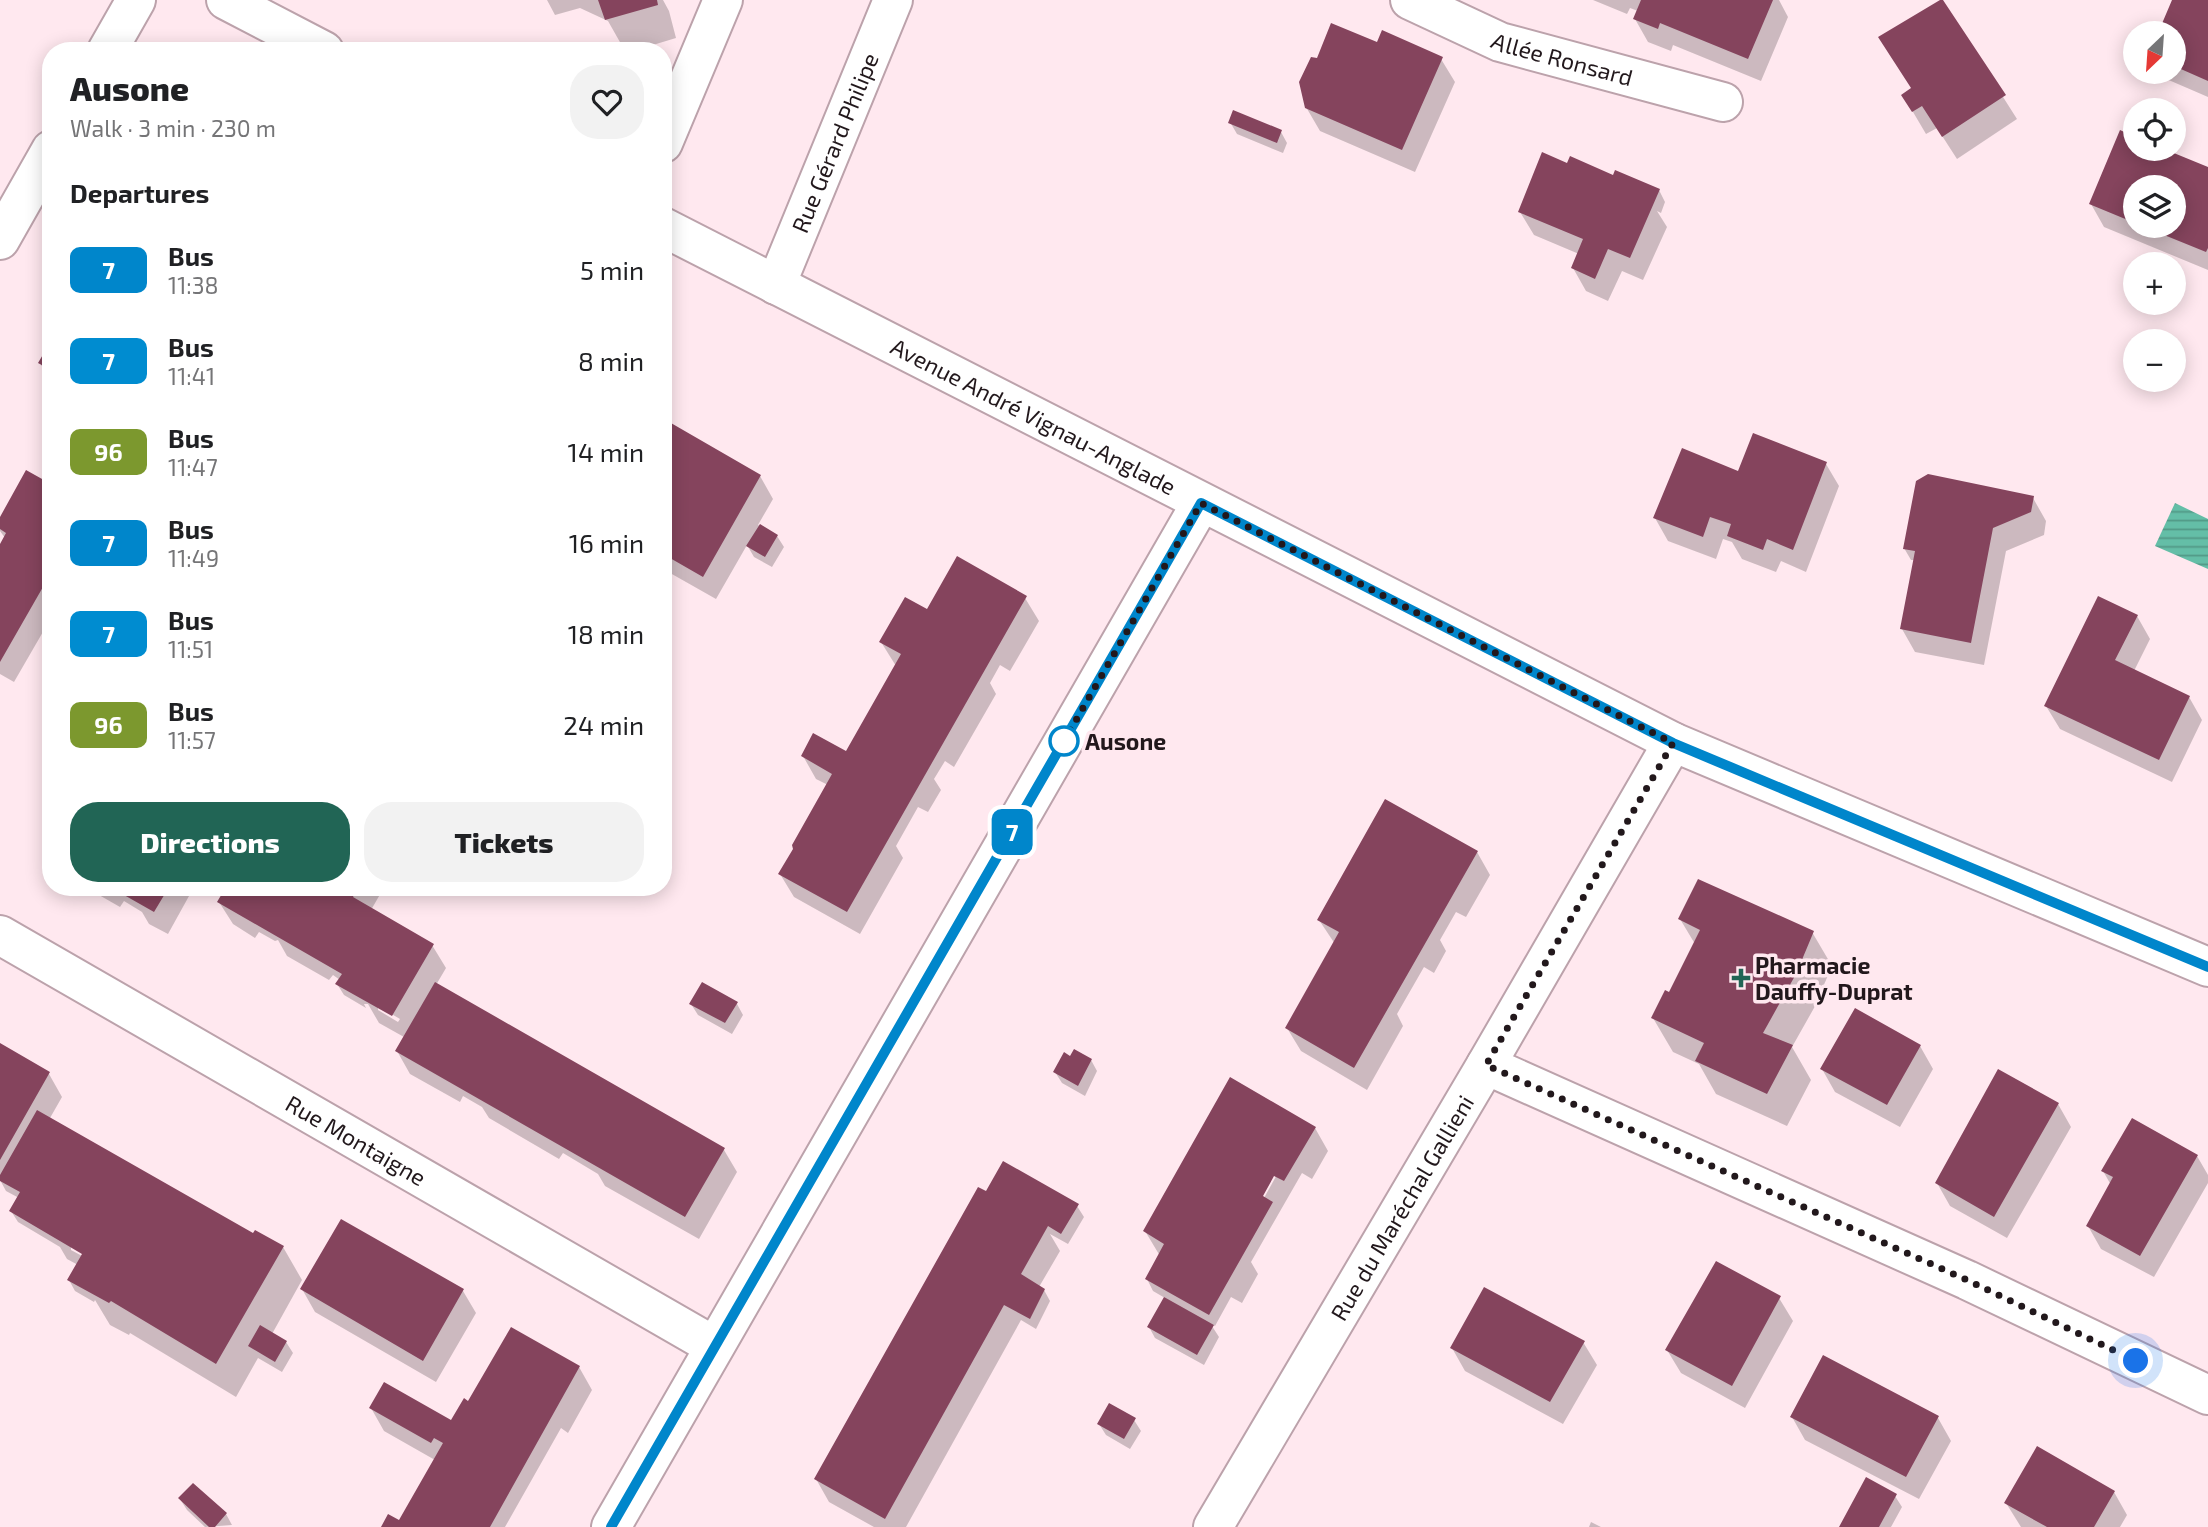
<!DOCTYPE html>
<meta charset="utf-8">
<style>
body{margin:0;font-family:"Exo 2",sans-serif;background:#f2f2f2;color:#202124;height:100vh;display:flex;flex-direction:column;font-size:26px;white-space:nowrap}
*{box-sizing:border-box;margin:0}
p{font-size:23px;color:#757577}
.icon{flex:none;width:38px;height:38px;fill:none;stroke:currentColor;stroke-width:2;stroke-linecap:round;stroke-linejoin:round}
.map{position:relative;flex:1;overflow:hidden}
.side{position:absolute;left:42px;top:42px;width:630px;height:854px;display:flex;flex-direction:column;background:#fff;border-radius:28px;box-shadow:0 4px 18px #0003}
.side>*{flex:none}
.badge{padding:0 14px;border-radius:10px;font-size:24px;line-height:46px}
.needle{width:46px;rotate:205deg}
.buttons{position:absolute;left:2123px;top:21px;display:grid;gap:14px}
.buttons a{display:grid;place-items:center;width:63px;height:63px;border-radius:50%;background:#fff;box-shadow:0 4px 18px #0003;font-size:35px}
.you{position:absolute;width:35px;height:35px;margin:-18px;border:5px solid #fff;border-radius:50%;background:#1a73e8;box-shadow:0 0 0 10px #1a73e833}
.map>.badge{position:absolute;translate:-50% -50%;box-shadow:0 0 0 4px #fff}
h2{padding:0 28px;font-size:26px;line-height:63px}
.round{display:grid;place-items:center;flex:none;width:74px;height:74px;border-radius:28px;background:#f2f2f2}
.overview{display:flex;align-items:center;justify-content:space-between;height:119px;padding:0 28px}
h1{font-size:33px;font-weight:800;line-height:52px}
.cta{display:flex;gap:14px;margin-top:auto;padding:14px 28px}
.cta a{flex:1;height:80px;border-radius:28px;background:#216555;color:#fff;font-size:28px;font-weight:800;line-height:80px;text-align:center}
.cta a+a{background:#f2f2f2;color:#202124}
ul{padding:0;list-style:none}
li{display:flex;align-items:center;gap:21px;height:91px;padding:0 28px}
li div{flex:1}
li b{display:block;font-size:26px}
li em{font-style:normal}
li .badge{min-width:77px;font-weight:700;text-align:center}
.map>svg:first-child{display:block}
</style>
<div class="map">
<svg width="2208" height="1527" viewBox="0 0 2208 1527">
<defs>
<pattern id="water-rules" width="6" height="5" patternUnits="userSpaceOnUse" patternTransform="scale(1.75)"><rect width="6" height="5" fill="#64bea7"/><path d="M0 2.5h6" fill="none" stroke="#529987"/></pattern>
</defs>
<rect width="100%" height="100%" fill="#ffe8ef"/>
<!-- water -->
<path fill="url(#water-rules)" d="M 2175,503 L 2208,519 L 2208,569 L 2155,546 Z"/>
<!-- shadow -->
<path fill="#0003" fill-rule="evenodd" d="M 547,0 L 663,0 L 669,11 L 676,38 L 633,51 L 625,51 L 608,21 L 580,8 L 555,15 Z
M 1593,0 L 1779,0 L 1788,17 L 1761,81 L 1673,45 L 1671,51 L 1648,42 L 1635,19 L 1638,11 L 1630,8 L 1627,14 Z
M 2174,0 L 2208,0 L 2208,97 L 2164,78 L 2160,72 L 2174,72 L 2174,33 L 2160,33 Z
M 1942,1 L 2017,119 L 1957,159 L 1937,128 L 1926,134 L 1903,95 L 1913,89 Z
M 1382,46 L 1441,59 L 1455,82 L 1415,172 L 1320,131 L 1306,107 L 1318,60 Z
M 1230,122 L 1281,132 L 1287,143 L 1283,153 L 1237,134 Z
M 2135,139 L 2135,149 L 2159,149 L 2208,169 L 2208,270 L 2104,227 L 2091,204 ZM 2135,187 L 2174,187 L 2174,226 L 2135,226 Z
M 1568,165 L 1659,190 L 1665,202 L 1661,213 L 1657,211 L 1667,227 L 1643,280 L 1622,271 L 1608,301 L 1586,291 L 1573,268 L 1579,254 L 1534,235 L 1520,212 Z
M 51,345 L 51,381 L 40,363 Z
M 665,422 L 760,476 L 773,499 L 758,525 L 777,536 L 784,547 L 772,567 L 754,557 L 747,545 L 716,599 L 663,569 Z
M 1826,464 L 1839,486 L 1806,572 L 1781,561 L 1776,572 L 1742,559 L 1732,542 L 1723,539 L 1716,559 L 1668,541 L 1655,518 L 1739,473 Z
M 51,486 L 51,618 L 14,682 L 0,674 L 0,547 L 5,538 L 0,531 L 0,520 Z
M 2033,498 L 2046,521 L 2044,535 L 2006,551 L 1984,665 L 1915,652 L 1902,629 L 1915,560 L 1911,560 L 1904,548 Z
M 1025,598 L 1039,621 L 1010,671 L 1000,665 L 990,683 L 996,694 L 954,767 L 945,761 L 934,779 L 941,790 L 928,812 L 918,807 L 896,846 L 903,858 L 860,934 L 794,897 L 780,874 L 828,785 L 816,779 L 803,756 L 846,754 L 896,666 L 881,642 L 928,612 Z
M 2137,616 L 2150,639 L 2134,671 L 2189,697 L 2202,720 L 2172,782 L 2060,729 L 2046,706 Z
M 1477,852 L 1490,875 L 1466,917 L 1456,912 L 1440,940 L 1446,951 L 1434,973 L 1424,967 L 1397,1014 L 1403,1026 L 1367,1090 L 1301,1051 L 1287,1028 L 1335,944 L 1319,920 Z
M 85,887 L 194,887 L 168,934 L 149,924 L 142,912 L 124,901 L 120,907 Z
M 228,887 L 379,887 L 382,891 L 371,910 L 432,945 L 446,968 L 436,985 L 724,1150 L 737,1172 L 699,1239 L 605,1186 L 598,1174 L 563,1153 L 559,1159 L 489,1118 L 482,1107 L 463,1096 L 460,1102 L 410,1074 L 397,1051 L 404,1037 L 379,1023 L 368,1004 L 364,1004 L 366,1008 L 344,995 L 337,984 L 340,980 L 333,975 L 329,980 L 287,956 L 278,940 L 275,941 L 259,932 L 255,938 L 233,924 L 219,902 ZM 378,1006 L 400,1019 L 398,1022 L 378,1010 Z
M 1680,919 L 1812,932 L 1832,966 L 1814,1008 L 1792,1047 L 1811,1080 L 1787,1126 L 1716,1094 L 1699,1064 L 1673,1052 L 1653,1018 L 1670,994 L 1695,944 Z
M 691,1004 L 737,1004 L 743,1015 L 732,1034 L 698,1015 Z
M 0,1045 L 49,1074 L 62,1097 L 50,1118 L 254,1236 L 283,1247 L 302,1280 L 272,1334 L 286,1342 L 293,1353 L 282,1372 L 258,1358 L 236,1397 L 130,1333 L 129,1335 L 110,1325 L 95,1300 L 94,1302 L 75,1291 L 69,1280 L 78,1265 L 67,1259 L 60,1247 L 18,1222 L 11,1211 L 19,1198 L 6,1191 L 0,1180 ZM 71,1246 L 84,1253 L 84,1257 L 71,1250 Z
M 1920,1046 L 1933,1069 L 1900,1127 L 1835,1092 L 1822,1069 Z
M 1071,1058 L 1091,1060 L 1097,1071 L 1085,1096 L 1062,1083 L 1055,1072 Z
M 2058,1104 L 2071,1127 L 2007,1238 L 1950,1206 L 1937,1183 Z
M 1315,1128 L 1328,1151 L 1312,1179 L 1302,1173 L 1251,1262 L 1258,1274 L 1242,1303 L 1231,1297 L 1215,1326 L 1210,1323 L 1219,1337 L 1204,1365 L 1155,1338 L 1149,1327 L 1165,1298 L 1153,1291 L 1147,1279 L 1160,1256 L 1145,1231 ZM 1277,1168 L 1280,1169 L 1264,1198 L 1260,1198 Z
M 2197,1156 L 2208,1175 L 2208,1183 L 2154,1277 L 2101,1249 L 2088,1226 L 2111,1185 L 2103,1171 Z
M 987,1194 L 1077,1206 L 1084,1217 L 1068,1244 L 1050,1234 L 1060,1251 L 1039,1287 L 1044,1290 L 1050,1301 L 1036,1329 L 1021,1320 L 906,1527 L 874,1527 L 829,1502 L 816,1479 Z
M 302,1289 L 463,1291 L 476,1313 L 436,1382 L 315,1312 Z
M 1779,1298 L 1793,1321 L 1745,1408 L 1681,1373 L 1667,1350 Z
M 1583,1342 L 1597,1365 L 1563,1424 L 1465,1371 L 1452,1348 Z
M 579,1367 L 592,1390 L 568,1433 L 561,1428 L 505,1527 L 383,1527 L 399,1522 L 435,1460 L 384,1431 L 371,1408 L 452,1423 L 469,1404 Z
M 1792,1417 L 1938,1418 L 1951,1441 L 1919,1499 L 1805,1440 Z
M 1134,1420 L 1141,1431 L 1130,1449 L 1106,1435 L 1099,1424 Z
M 2114,1492 L 2127,1515 L 2120,1527 L 2021,1527 L 2006,1503 Z
M 1895,1496 L 1902,1507 L 1891,1527 L 1841,1527 Z
M 180,1499 L 226,1514 L 232,1525 L 205,1527 L 187,1510 Z
M 1591,1522 L 1601,1527 L 1589,1527 Z"/>
<!-- building -->
<path fill="#85445d" d="M 598,0 L 657,0 L 658,5 L 605,20 Z
M 1641,0 L 1773,0 L 1748,59 L 1660,23 L 1658,29 L 1633,19 Z
M 1940,0 L 1943,0 L 2006,95 L 1942,137 L 1922,106 L 1912,112 L 1901,95 L 1911,88 L 1878,37 Z
M 2172,0 L 2208,0 L 2208,81 L 2174,66 L 2174,33 L 2158,33 Z
M 1331,23 L 1377,42 L 1382,30 L 1443,57 L 1402,150 L 1305,108 L 1299,82 L 1311,57 L 1317,58 Z
M 1233,110 L 1282,130 L 1277,143 L 1228,123 Z
M 2120,130 L 2135,137 L 2135,149 L 2164,149 L 2208,167 L 2208,248 L 2206,252 L 2142,226 L 2174,226 L 2174,187 L 2135,187 L 2135,223 L 2089,204 Z
M 1542,152 L 1567,163 L 1570,156 L 1613,175 L 1615,170 L 1660,189 L 1630,258 L 1608,249 L 1595,279 L 1571,268 L 1583,239 L 1518,212 Z
M 51,341 L 51,370 L 38,363 Z
M 664,419 L 761,475 L 703,577 L 663,554 Z
M 1753,433 L 1827,462 L 1793,550 L 1767,539 L 1763,550 L 1727,536 L 1731,524 L 1710,517 L 1703,537 L 1653,518 L 1682,448 L 1738,471 Z
M 26,470 L 51,484 L 51,573 L 0,662 L 0,544 L 6,533 L 0,529 L 0,517 Z
M 1928,474 L 2034,496 L 2031,512 L 1993,528 L 1971,643 L 1900,629 L 1915,551 L 1903,549 L 1916,481 Z
M 760,524 L 778,535 L 765,557 L 746,546 Z
M 957,556 L 1027,596 L 847,912 L 778,874 L 793,849 L 792,845 L 832,774 L 801,756 L 813,733 L 846,751 L 901,654 L 879,642 L 905,597 L 927,609 Z
M 2098,596 L 2138,615 L 2115,660 L 2190,696 L 2159,760 L 2044,706 Z
M 1385,799 L 1478,851 L 1354,1068 L 1285,1028 L 1339,932 L 1317,920 Z
M 1698,879 L 1814,931 L 1796,974 L 1763,1033 L 1793,1045 L 1767,1094 L 1695,1061 L 1704,1043 L 1651,1018 L 1665,990 L 1669,992 L 1700,930 L 1678,919 Z
M 110,887 L 169,887 L 154,912 Z
M 226,887 L 358,887 L 353,897 L 434,944 L 392,1016 L 335,984 L 342,974 L 217,902 Z
M 435,982 L 725,1148 L 685,1217 L 395,1051 Z
M 702,982 L 738,1002 L 725,1023 L 689,1004 Z
M 1855,1008 L 1921,1045 L 1887,1105 L 1820,1069 Z
M 0,1043 L 50,1072 L 0,1160 Z
M 1074,1049 L 1092,1059 L 1078,1086 L 1053,1072 L 1064,1052 L 1070,1056 Z
M 1998,1069 L 2059,1103 L 1994,1217 L 1935,1183 Z
M 1230,1077 L 1316,1127 L 1284,1181 L 1274,1176 L 1263,1196 L 1273,1202 L 1209,1315 L 1145,1279 L 1164,1244 L 1143,1231 Z
M 37,1110 L 253,1233 L 255,1230 L 284,1246 L 216,1364 L 111,1301 L 109,1303 L 67,1280 L 82,1254 L 9,1211 L 20,1192 L 0,1181 L 0,1175 Z
M 2132,1118 L 2198,1155 L 2140,1256 L 2086,1226 L 2113,1177 L 2101,1171 Z
M 1003,1161 L 1079,1204 L 1061,1234 L 1048,1226 L 1021,1274 L 1045,1289 L 1030,1319 L 1004,1305 L 885,1519 L 814,1479 L 978,1187 L 986,1191 Z
M 341,1219 L 464,1289 L 423,1361 L 300,1289 Z
M 1716,1261 L 1781,1296 L 1732,1386 L 1665,1350 Z
M 1484,1287 L 1585,1341 L 1550,1402 L 1450,1348 Z
M 1164,1297 L 1214,1325 L 1197,1355 L 1147,1327 Z
M 260,1325 L 287,1341 L 275,1362 L 248,1346 Z
M 511,1327 L 580,1366 L 490,1527 L 381,1527 L 388,1514 L 399,1520 L 443,1443 L 434,1438 L 431,1443 L 369,1408 L 384,1382 L 451,1420 L 464,1398 L 468,1401 Z
M 1823,1355 L 1939,1416 L 1906,1477 L 1790,1417 Z
M 1109,1403 L 1136,1418 L 1124,1439 L 1097,1424 Z
M 2037,1446 L 2115,1491 L 2094,1527 L 2047,1527 L 2004,1503 Z
M 1866,1477 L 1897,1494 L 1879,1527 L 1839,1527 Z
M 193,1483 L 227,1513 L 215,1527 L 209,1527 L 178,1498 Z"/>
<g fill="none" stroke-linecap="round" stroke-linejoin="round">
<!-- minor casing -->
<g stroke="#bca2ab" stroke-width="42">
<g id="minor">
<path id="s1" d="M 1410,0 L 1500,42 L 1723,102"/>
<path d="M 107,51 L 136,0"/>
<path d="M 663,143 L 723,0"/>
<path d="M 0,240 L 51,150"/>
<path id="s2" d="M 776,285 L 893,0"/>
<path id="s3" d="M 0,935 L 714,1346"/>
<path d="M 1486,1065 L 1967,1280 L 2208,1395"/>
<path d="M 611,1527 L 1201,503"/>
<path id="s4" d="M 1213,1527 L 1486,1065 L 1673,742"/>
</g>
</g>
<!-- tertiary casing -->
<g stroke="#bca2ab" stroke-width="42">
<g id="tertiary">
<path d="M 226,0 L 324,51"/>
<path id="s5" d="M 663,227 L 1673,742 L 2208,967"/>
</g>
</g>
<!-- minor -->
<use href="#minor" stroke="#fff" stroke-width="38"/>
<!-- tertiary -->
<use href="#tertiary" stroke="#fff" stroke-width="38"/>
</g>
<g fill="none" stroke-linecap="round" stroke-linejoin="round">
<!-- line casing -->
<g stroke="#fff" stroke-width="16">
<path id="line" d="M 611,1527 L 1201,503 L 1673,743 L 2208,967"/>
</g>
<!-- line -->
<use href="#line" stroke="#0086cb" stroke-width="10"/>
<!-- walk -->
<path stroke="#22181c" stroke-width="7" stroke-dasharray="0 12.6" d="M 1064,741 L 1201,503 L 1673,743 L 1486,1065 L 1967,1280 L 2136,1361"/>
</g>
<!-- markers -->
<circle fill="#fff" stroke="#0086cb" stroke-width="3.5" cx="1064" cy="741" r="14"/>
<path fill="#216555" stroke="#ffe8ef" stroke-width="2.5" d="M1737.5 967.5h7v7h7v7h-7v7h-7v-7h-7v-7h7z"/>
<g text-anchor="middle" dominant-baseline="central" stroke-width="7" stroke-linejoin="round" paint-order="stroke">
<!-- street labels -->
<g font-size="23" fill="#22181c" stroke="#ffe8ef">
<text stroke="none"><textPath href="#s1" startOffset="164">Allée Ronsard</textPath></text>
<text stroke="none"><textPath href="#s2" startOffset="154">Rue Gérard Philipe</textPath></text>
<text stroke="none"><textPath href="#s5" startOffset="416">Avenue André Vignau-Anglade</textPath></text>
<text stroke="none"><textPath href="#s3" startOffset="411">Rue Montaigne</textPath></text>
<text stroke="none"><textPath href="#s4" startOffset="371">Rue du Maréchal Gallieni</textPath></text>
</g>
<!-- stop labels -->
<g font-size="23" font-weight="bold" fill="#22181c" stroke="#ffe8ef" text-anchor="start">
<text x="1085" y="741">Ausone</text>
</g>
<!-- poi labels -->
<g font-size="23" font-weight="bold" fill="#22181c" stroke="#ffe8ef" text-anchor="start">
<text x="1755" y="965">Pharmacie<tspan x="1755" dy="26">Dauffy-Duprat</tspan></text>
</g>
</g>
</svg>
<div class="buttons">
<a><svg class="needle" viewBox="-14 -14 28 28"><path d="M0-13l5 13h-10z" fill="#e53935"/><path d="M0 13l5-13h-10z" fill="#757577"/></svg></a>
<a><svg class="icon" aria-label="locate" viewBox="0 0 24 24"><circle cx="12" cy="12" r="6"/><path d="M12 2v4M12 18v4M2 12h4M18 12h4"/></svg></a>
<a><svg class="icon" aria-label="layers" viewBox="0 0 24 24"><path d="M12 4l9 5-9 5-9-5zM3 14l9 5 9-5"/></svg></a>
<a>+</a>
<a>−</a>
</div>
<div class="you" style="left:2136px;top:1361px"></div>
<b class="badge" style="left:1012px;top:832px;background:#0086cb;color:#fff">7</b>
<section class="side">
<div class="overview"><div><h1>Ausone</h1><p>Walk · 3 min · 230 m</p></div><a class="round"><svg class="icon" aria-label="heart" viewBox="0 0 24 24"><path d="M12 20l-8-8c-3-5 5-10 8-4 3-6 11-1 8 4z"/></svg></a></div>
<h2>Departures</h2>
<ul>
<li><span class="badge" style="background:#0086cb;color:#fff">7</span><div><b>Bus</b><p>11:38</p></div><em>5 min</em></li>
<li><span class="badge" style="background:#008cd0;color:#fff">7</span><div><b>Bus</b><p>11:41</p></div><em>8 min</em></li>
<li><span class="badge" style="background:#7c982e;color:#fff">96</span><div><b>Bus</b><p>11:47</p></div><em>14 min</em></li>
<li><span class="badge" style="background:#0086cb;color:#fff">7</span><div><b>Bus</b><p>11:49</p></div><em>16 min</em></li>
<li><span class="badge" style="background:#008cd0;color:#fff">7</span><div><b>Bus</b><p>11:51</p></div><em>18 min</em></li>
<li><span class="badge" style="background:#7c982e;color:#fff">96</span><div><b>Bus</b><p>11:57</p></div><em>24 min</em></li>
</ul>
<div class="cta"><a>Directions</a><a>Tickets</a></div>
</section>
</div>
